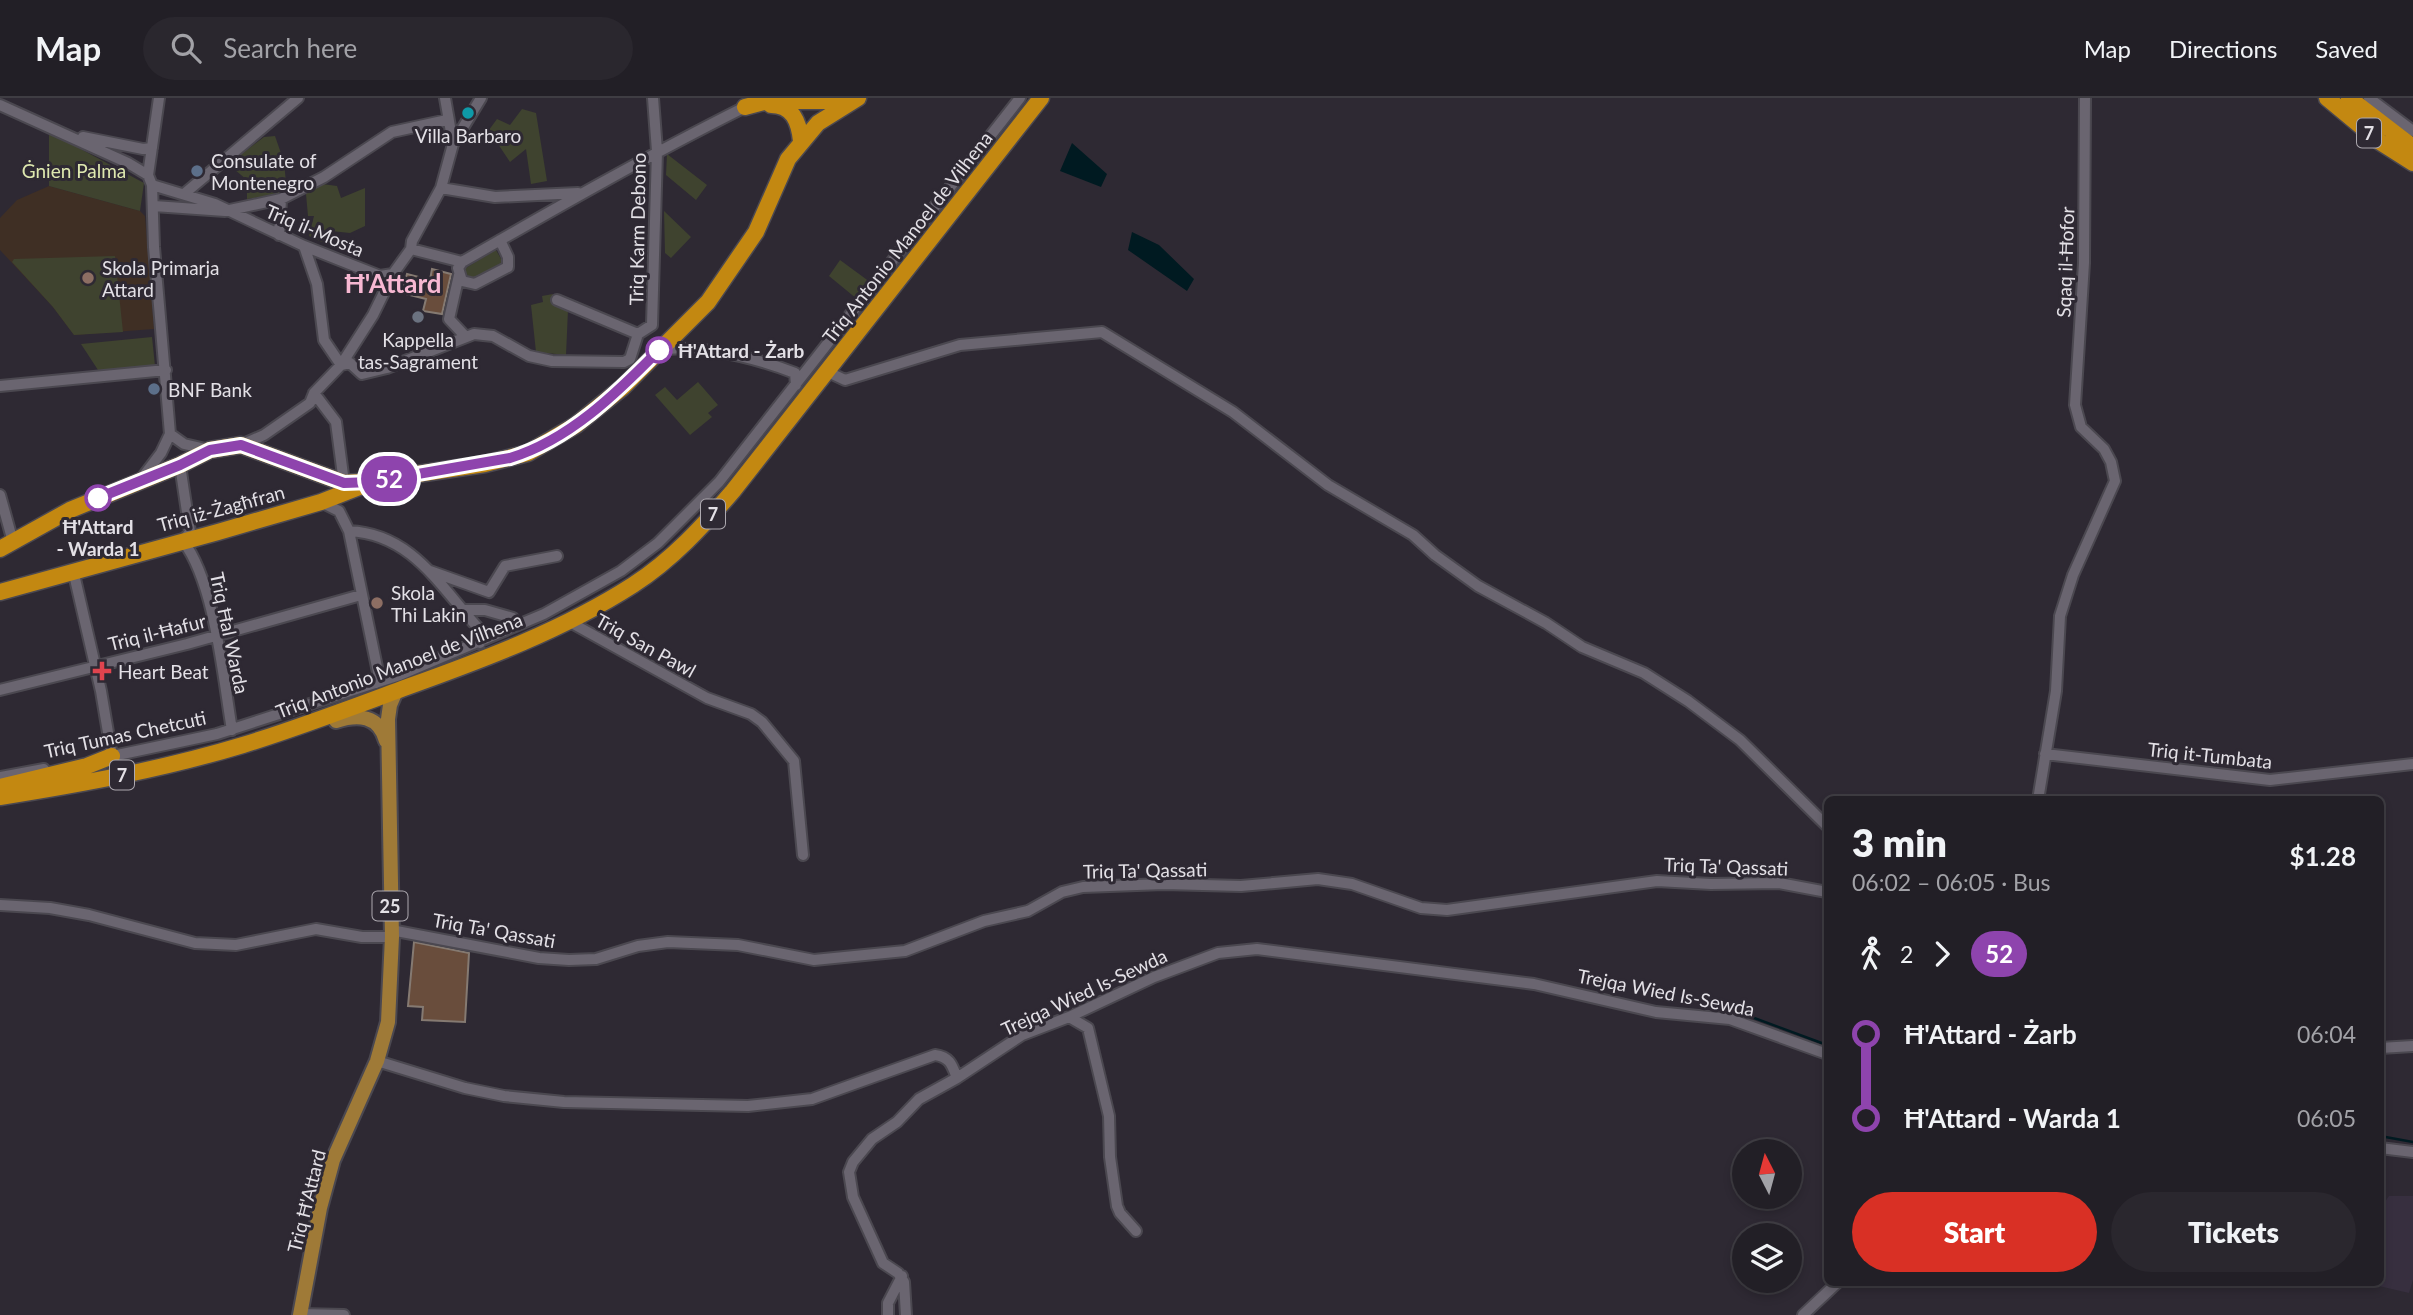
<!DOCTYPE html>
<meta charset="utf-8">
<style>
body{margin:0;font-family:Lato,sans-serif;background:#2a272e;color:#f1f3f6;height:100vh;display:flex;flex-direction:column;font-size:26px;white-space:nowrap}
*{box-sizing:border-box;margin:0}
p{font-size:23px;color:#a2a2a7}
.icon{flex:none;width:38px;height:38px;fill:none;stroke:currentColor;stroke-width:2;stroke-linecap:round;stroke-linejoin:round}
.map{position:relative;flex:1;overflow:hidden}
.panel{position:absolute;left:1824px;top:698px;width:560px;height:490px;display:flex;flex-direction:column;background:#221f26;border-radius:10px;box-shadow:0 4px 10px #0003,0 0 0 2px #3f3d43}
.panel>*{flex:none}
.badge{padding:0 14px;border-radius:23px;font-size:24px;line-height:46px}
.needle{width:46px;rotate:354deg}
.buttons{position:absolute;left:1732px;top:1041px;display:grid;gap:14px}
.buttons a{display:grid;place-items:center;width:70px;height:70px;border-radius:50%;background:#221f26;box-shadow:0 4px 10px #0003,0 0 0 2px #3f3d43;font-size:35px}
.map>.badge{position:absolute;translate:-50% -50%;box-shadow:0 0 0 4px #fff}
.legs{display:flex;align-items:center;gap:10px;height:77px;padding:0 28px;font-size:23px}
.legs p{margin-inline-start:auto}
.headline{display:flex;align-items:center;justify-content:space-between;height:119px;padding:0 28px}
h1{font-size:38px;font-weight:800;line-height:52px}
.cta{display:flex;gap:14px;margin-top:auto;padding:14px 28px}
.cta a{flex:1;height:80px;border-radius:42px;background:#d93025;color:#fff;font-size:28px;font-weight:800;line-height:80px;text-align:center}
.cta a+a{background:#2a272e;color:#f1f3f6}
ul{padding:0 28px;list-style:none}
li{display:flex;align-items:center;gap:24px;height:84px;font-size:26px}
li i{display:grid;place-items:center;width:10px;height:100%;margin:0 9px;background:currentColor}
li i::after{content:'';width:18px;height:18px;margin:-9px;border:5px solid;border-radius:50%;background:#221f26}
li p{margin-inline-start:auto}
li:first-child i{background:linear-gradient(#0000 50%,currentColor 0)}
li:last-child i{background:linear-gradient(currentColor 50%,#0000 0)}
header{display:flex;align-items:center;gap:42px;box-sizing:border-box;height:98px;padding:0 35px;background:#221f26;border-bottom:2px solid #3f3d43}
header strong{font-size:33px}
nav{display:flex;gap:38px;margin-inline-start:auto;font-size:24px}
.search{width:490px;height:63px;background:#2a272e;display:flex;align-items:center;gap:18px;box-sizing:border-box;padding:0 24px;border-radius:38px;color:#a2a2a7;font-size:26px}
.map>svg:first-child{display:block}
</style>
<header>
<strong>Map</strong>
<div class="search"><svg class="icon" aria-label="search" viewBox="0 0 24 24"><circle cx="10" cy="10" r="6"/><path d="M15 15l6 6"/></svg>Search here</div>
<nav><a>Map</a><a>Directions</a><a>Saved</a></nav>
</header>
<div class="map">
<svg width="2413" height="1217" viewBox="0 0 2413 1217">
<rect width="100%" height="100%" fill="#2e2933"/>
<!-- built -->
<path fill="#372f3f" d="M 2389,1098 L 2413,1098 L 2413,1182 L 2409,1195 L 2366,1185 L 2380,1185 L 2380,1111 Z"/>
<!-- education -->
<path fill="#3f2f24" d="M 49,88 L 140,113 L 145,118 L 154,231 L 74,237 L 53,209 L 0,152 L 0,120 L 17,102 Z"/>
<!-- green -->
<path fill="#3f432f" d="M 522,11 L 536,15 L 547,83 L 531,86 L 526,51 L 510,64 L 496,43 L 486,36 L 497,21 L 510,27 Z
M 49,34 L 144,85 L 140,113 L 49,88 Z
M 275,38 L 284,64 L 287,95 L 247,101 L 247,82 L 228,66 L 264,39 Z
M 667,56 L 707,87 L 696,102 L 666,77 Z
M 322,86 L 337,88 L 341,100 L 365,90 L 365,128 L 350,135 L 331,133 L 326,146 L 309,138 L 314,118 L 308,118 L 306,96 Z
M 664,113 L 691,139 L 671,160 L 665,155 Z
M 496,152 L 503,164 L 471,183 L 464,171 Z
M 115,158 L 123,234 L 74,237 L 53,209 L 12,164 L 14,161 Z
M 840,162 L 870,184 L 857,201 L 829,178 Z
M 553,196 L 555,207 L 568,212 L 566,257 L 536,254 L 531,207 L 543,204 L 542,198 Z
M 152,239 L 155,268 L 98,272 L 81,246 Z
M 698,284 L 718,307 L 708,315 L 712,319 L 690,337 L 655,297 L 665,289 L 677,302 Z"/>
<!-- water -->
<path fill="#001a21" d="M 1072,45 L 1107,76 L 1101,89 L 1060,73 Z
M 1132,134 L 1159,147 L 1194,181 L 1187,193 L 1128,152 Z"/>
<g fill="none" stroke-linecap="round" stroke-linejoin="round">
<!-- stream -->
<path stroke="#001a21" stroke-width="2.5" d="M 1749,918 L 1827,947
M 2380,1038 L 2413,1044"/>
</g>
<!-- building -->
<path fill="#694d3c" stroke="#857a72" stroke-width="2" d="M 432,171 L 451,176 L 442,216 L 423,213 L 426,201 L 402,195 L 407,176 L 430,182 Z
M 414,844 L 469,855 L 465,924 L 422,922 L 423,909 L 408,908 Z"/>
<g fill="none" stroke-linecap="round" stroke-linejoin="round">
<!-- minor casing -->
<g stroke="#4b4850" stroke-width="14">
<path id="minor" d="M 445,0 L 453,46
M 2369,0 L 2413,33
M 0,7 L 128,65 L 148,77 L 152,87 L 154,149 L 170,336 L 161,355 L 142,380
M 83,39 L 143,51 L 152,50
M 148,77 L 159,0
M 152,87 L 215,106 L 304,148 L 380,178 L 393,176
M 441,90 L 495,99 L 578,95
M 184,96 L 298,0
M 154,108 L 225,113 L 281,101 L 324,79 L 392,34 L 447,22
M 279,137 L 281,101
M 500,142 L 508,159 L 508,169 L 475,186 L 462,183 L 458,170 L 462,164 C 556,110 649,57 745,9
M 304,148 L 317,186 L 324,242 L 341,267
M 411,151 L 462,164
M 459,177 L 449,221 L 464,237
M 557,202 L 638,236
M 660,251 C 707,248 751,258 795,275 L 796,287
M 341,267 L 350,265 L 362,276 L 387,270 L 474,236 L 493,238 L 529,258 L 552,263 L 624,264 L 630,261 L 638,236 L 652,227 L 657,53 L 653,0
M 828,274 L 845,282 L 960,247 L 1102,234 L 1233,314 L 1328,387 L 1413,437 L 1435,457 L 1478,488 L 1546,525 L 1582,549 L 1644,575 L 1688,603 L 1740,642 L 1827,728
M 0,288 L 166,272
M 314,295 L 336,324 L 344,385
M 170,336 L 184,346 L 210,352
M 241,347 L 264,337 L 310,305 L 314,295 L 341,267 L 373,217 L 393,176 L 411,151 L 412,143 L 441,90 L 453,46 L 481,0
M 180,367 L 190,434 L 183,443 C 215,485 223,579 232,632
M 0,397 L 13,444
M 321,404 L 339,413 L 349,433 L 379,579 L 376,585
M 349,433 C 413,436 440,489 480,532 L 480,545
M 73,472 L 101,593 L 112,658
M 430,473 L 489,494 L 505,468 L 557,458
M 461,512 L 485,512 L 513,520
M 568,523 L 707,600 L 751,616 L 762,624 L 794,663 L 803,757
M 0,592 L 187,546 L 361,497
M 2045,656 L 2270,682 L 2413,666
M 108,659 L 217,636 L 400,577 L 544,516 L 621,473 L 658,445 L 719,384 L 1020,0
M 0,679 L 44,671
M 2038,702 L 2056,593 L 2060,518 L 2073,477 L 2115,383 L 2111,364 L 2104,351 L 2081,329 L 2075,307 L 2084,165 L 2085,0
M 0,807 L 50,810 L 89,817 L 195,845 L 236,847 L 316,831 L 362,839 L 392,839
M 391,832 L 539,860 L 569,862 L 596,861 L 638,848 L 668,844 L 738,847 L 814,862 L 905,853 L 984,823 L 1028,813 L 1062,794 L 1083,789 L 1164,786 L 1241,788 L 1318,781 L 1352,786 L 1421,810 L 1447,812 L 1657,783 L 1711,786 L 1779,785 L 1827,794
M 1069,919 L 1088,930 L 1109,1018 L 1110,1059 L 1117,1108 L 1120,1115 L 1136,1133
M 2380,950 L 2413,948
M 377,963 L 465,990 L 504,998 L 564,1004 L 748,1008 L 812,1001 L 935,957 C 950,959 952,967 957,980 L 1022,937 L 1069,919 L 1154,879 L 1218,855 L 1257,851 L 1534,886 L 1656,914 L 1730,921 L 1827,956
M 2380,1050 L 2413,1054
M 300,1216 L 344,1217
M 888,1217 L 888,1205 L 902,1178
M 906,1217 L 904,1184 L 898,1175 L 883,1165 L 853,1099 L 849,1074 L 853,1064 L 872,1041 L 897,1024 L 919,1001 L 957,980
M 1803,1217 L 1837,1185"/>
</g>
<!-- major casing -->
<g stroke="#4b4850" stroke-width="18">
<path id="major" d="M 336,623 C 358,616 379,617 386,643
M 300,1217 L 320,1110 L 333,1062 L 377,963 L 388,924 L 392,839 L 388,621 L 390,607 L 396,593"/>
</g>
<!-- highway casing -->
<g stroke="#4b4850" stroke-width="19">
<path id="highway" d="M 2327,0 L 2380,44 L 2413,65
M 2349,0 L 2413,49
M 771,7 C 793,7 799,24 801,43
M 745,9 L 768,3 L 850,3
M 0,451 L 70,412 L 180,367 L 210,352 L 241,347 L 344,385 L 360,384
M 0,494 L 218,434 L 321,404 L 377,382 L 485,366 L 528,355 L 576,327 L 623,289 L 708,204 L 756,134 L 788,61 L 818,25 L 858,0
M 0,689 L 87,668 L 112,658
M 0,699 C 82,686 164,671 243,647 C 298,630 353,609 407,589 C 485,561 563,532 633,487 C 672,462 703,428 733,393 L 1041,0"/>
</g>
<!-- minor -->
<use href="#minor" stroke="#6a6570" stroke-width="10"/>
<!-- major -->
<use href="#major" stroke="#9f7a37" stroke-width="14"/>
<!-- highway -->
<use href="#highway" stroke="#c38811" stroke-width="16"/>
</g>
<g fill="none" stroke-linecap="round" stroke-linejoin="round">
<!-- line-1 casing -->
<g stroke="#fff" stroke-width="16">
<path id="line-1" d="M 98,400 L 180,367 L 210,352 L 241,347 L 344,385 L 372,384 L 510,360 C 569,342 617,295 659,252"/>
</g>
<!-- line-1 -->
<use href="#line-1" stroke="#8e44ad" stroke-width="10"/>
</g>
<!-- markers -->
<circle fill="#0f9aa8" stroke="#2e2933" stroke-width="2.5" cx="468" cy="15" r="7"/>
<g fill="#5c6f8a" stroke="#2e2933" stroke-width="2.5">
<circle cx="197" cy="73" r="7"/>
<circle cx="154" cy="291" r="7"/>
</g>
<g fill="#8d6e63" stroke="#2e2933" stroke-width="2.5">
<circle cx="88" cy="180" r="7"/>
<circle cx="377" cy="505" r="7"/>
</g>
<circle fill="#6b7280" stroke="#2e2933" stroke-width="2.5" cx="418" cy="219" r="7"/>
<g fill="#fff" stroke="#8e44ad" stroke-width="3.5">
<circle cx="659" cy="252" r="12"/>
<circle cx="98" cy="400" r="12"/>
</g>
<path fill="#e0444e" stroke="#2e2933" stroke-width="2.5" d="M98.5 562.5h7v7h7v7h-7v7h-7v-7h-7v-7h7z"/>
<g text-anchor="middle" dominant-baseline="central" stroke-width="6" stroke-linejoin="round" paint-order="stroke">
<!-- shield labels -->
<g fill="#2e2933" stroke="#ada9b0" stroke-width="2">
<rect x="2357" y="20.5" width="24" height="29" rx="5"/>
<rect x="701" y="401.5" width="24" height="29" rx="5"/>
<rect x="110" y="662.5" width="24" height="29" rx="5"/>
<rect x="372.5" y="793.5" width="35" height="29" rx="5"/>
</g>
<g font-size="18" font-weight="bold" fill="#e3e0e6">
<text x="2369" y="35">7</text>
<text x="713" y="416">7</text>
<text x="122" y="677">7</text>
<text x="390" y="808">25</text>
</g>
<!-- poi labels -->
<g font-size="19" fill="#e3e0e6" stroke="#2e2933" text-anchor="start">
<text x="468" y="37" text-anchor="middle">Villa Barbaro</text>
<text x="211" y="62">Consulate of<tspan x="211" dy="22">Montenegro</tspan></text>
<text x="102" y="169">Skola Primarja<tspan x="102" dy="22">Attard</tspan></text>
<text x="418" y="241" text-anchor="middle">Kappella<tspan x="418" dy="22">tas-Sagrament</tspan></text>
<text x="168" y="291">BNF Bank</text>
<text x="391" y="494">Skola<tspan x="391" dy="22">Thi Lakin</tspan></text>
<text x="118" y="573">Heart Beat</text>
</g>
<!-- park labels -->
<g font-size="19" fill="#dee8af" stroke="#2e2933">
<text x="74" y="72">Ġnien Palma</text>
</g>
<!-- street labels -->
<g font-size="19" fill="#e3e0e6" stroke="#2e2933">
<text transform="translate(637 131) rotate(-89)">Triq Karm Debono</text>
<text transform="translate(315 132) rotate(23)">Triq il-Mosta</text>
<text transform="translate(907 139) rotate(-52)">Triq Antonio Manoel de Vilhena</text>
<text transform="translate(2065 164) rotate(-88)">Sqaq il-Ħofor</text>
<text transform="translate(221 410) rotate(-15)">Triq iż-Żagħfran</text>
<text transform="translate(157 534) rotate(-14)">Triq il-Ħafur</text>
<text transform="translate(230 535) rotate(78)">Triq Ħal Warda</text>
<text transform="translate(646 547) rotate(29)">Triq San Pawl</text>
<text transform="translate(399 567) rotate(-21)">Triq Antonio Manoel de Vilhena</text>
<text transform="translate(125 636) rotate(-12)">Triq Tumas Chetcuti</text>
<text transform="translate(2210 657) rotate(6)">Triq it-Tumbata</text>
<text transform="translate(1726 768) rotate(2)">Triq Ta' Qassati</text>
<text transform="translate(1145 772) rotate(-1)">Triq Ta' Qassati</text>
<text transform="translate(494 832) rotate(10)">Triq Ta' Qassati</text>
<text transform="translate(1084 894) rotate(-25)">Trejqa Wied Is-Sewda</text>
<text transform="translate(1666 894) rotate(11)">Trejqa Wied Is-Sewda</text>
<text transform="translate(306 1103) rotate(-76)">Triq Ħ'Attard</text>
</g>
<!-- stop labels -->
<g font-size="19" font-weight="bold" fill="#e3e0e6" stroke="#2e2933" text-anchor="start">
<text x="678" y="252">Ħ'Attard - Żarb</text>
<text x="98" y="428" text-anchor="middle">Ħ'Attard<tspan x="98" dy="22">- Warda 1</tspan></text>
</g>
<!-- district labels -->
<g font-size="26" font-weight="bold" fill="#f7b8d2" stroke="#2e2933">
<text x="393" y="185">Ħ'Attard</text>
</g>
</g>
</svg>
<div class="buttons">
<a><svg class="needle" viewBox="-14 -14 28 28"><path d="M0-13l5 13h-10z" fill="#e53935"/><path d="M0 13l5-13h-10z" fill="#a2a2a7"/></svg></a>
<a><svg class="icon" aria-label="layers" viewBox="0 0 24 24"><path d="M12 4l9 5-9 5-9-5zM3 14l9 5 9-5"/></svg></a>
</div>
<b class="badge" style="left:389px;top:381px;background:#8e44ad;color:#fff">52</b>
<section class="panel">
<div class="headline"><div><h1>3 min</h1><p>06:02 – 06:05 · Bus</p></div><b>$1.28</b></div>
<div class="legs"><svg class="icon" aria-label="walk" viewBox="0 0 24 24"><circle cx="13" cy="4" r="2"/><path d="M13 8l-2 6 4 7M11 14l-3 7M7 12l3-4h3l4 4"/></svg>2<svg class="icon" aria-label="forward" viewBox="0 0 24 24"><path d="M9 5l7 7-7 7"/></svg><b class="badge" style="background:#8e44ad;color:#fff">52</b></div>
<ul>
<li><i style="color:#8e44ad"></i><b>Ħ'Attard - Żarb</b><p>06:04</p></li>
<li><i style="color:#8e44ad"></i><b>Ħ'Attard - Warda 1</b><p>06:05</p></li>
</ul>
<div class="cta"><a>Start</a><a>Tickets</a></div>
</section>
</div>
